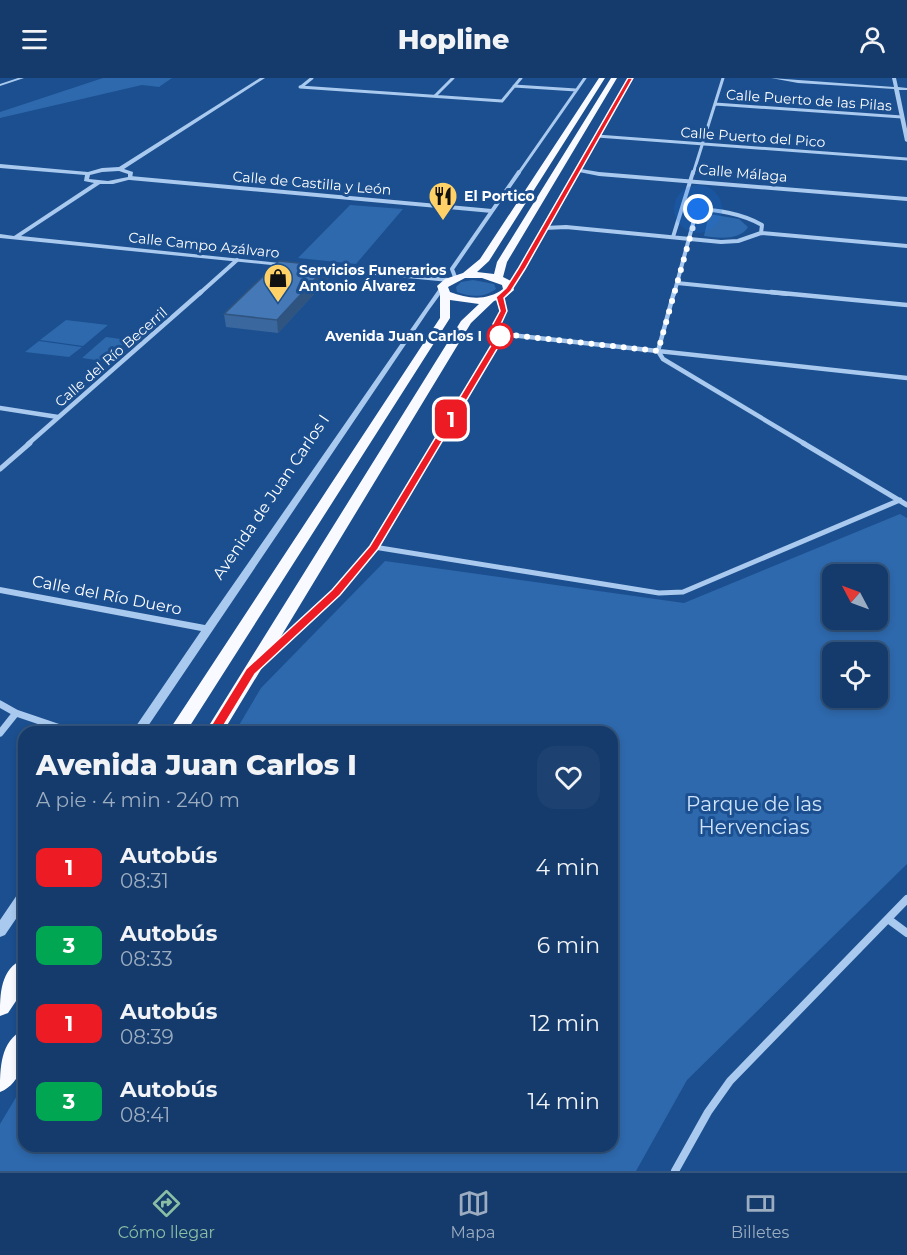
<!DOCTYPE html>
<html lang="es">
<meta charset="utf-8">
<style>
body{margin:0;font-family:Montserrat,sans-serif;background:#1d4271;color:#f1f3f6;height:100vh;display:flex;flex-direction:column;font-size:22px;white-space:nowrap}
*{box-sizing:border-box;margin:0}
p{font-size:20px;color:#9dadc1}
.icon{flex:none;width:33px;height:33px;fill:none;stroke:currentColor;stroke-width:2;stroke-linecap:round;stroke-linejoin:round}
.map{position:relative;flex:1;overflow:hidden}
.details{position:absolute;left:18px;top:648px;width:600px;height:426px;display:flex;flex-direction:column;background:#143b6b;border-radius:18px;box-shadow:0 3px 9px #0003,0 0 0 2px #33557e}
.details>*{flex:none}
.badge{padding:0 12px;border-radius:9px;font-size:21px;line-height:39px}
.needle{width:39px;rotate:311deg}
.fabs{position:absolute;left:822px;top:486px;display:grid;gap:12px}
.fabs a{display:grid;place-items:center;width:66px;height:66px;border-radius:12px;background:#143b6b;box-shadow:0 3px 9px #0003,0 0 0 2px #33557e;font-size:30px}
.you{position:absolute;width:30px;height:30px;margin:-15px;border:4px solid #fff;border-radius:50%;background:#1a73e8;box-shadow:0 0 0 9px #1a73e833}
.map>.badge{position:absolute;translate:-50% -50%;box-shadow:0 0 0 3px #fff}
.round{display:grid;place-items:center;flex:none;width:63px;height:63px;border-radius:18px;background:#1d4271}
.headline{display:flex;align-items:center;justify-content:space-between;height:102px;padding:0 18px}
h1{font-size:28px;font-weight:800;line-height:45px}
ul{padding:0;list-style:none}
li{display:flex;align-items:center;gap:18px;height:78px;padding:0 18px}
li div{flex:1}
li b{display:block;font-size:22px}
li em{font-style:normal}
li .badge{min-width:66px;font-weight:700;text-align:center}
header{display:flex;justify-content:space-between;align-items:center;height:78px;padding:0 18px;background:#143b6b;font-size:27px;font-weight:800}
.dock{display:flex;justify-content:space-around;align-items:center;height:84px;border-top:2px solid #33557e;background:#143b6b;font-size:16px;color:#9dadc1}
.dock a{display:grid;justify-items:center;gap:3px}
.dock .active{color:#8abfa5}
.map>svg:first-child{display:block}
</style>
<header><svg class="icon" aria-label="menu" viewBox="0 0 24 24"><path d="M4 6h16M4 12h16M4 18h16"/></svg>Hopline<svg class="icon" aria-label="person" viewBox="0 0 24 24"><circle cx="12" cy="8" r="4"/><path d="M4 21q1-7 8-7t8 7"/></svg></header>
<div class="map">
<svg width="907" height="1093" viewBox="0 0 907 1093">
<rect width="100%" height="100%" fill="#1b4f8f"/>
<!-- green -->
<path fill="#2e69ad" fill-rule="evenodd" d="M 103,0 L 172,0 L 159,9 L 142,7 L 0,40 L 0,34 Z
M 350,127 L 403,131 L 356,186 L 298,180 Z
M 709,136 L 739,141 L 748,149 C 740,163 717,160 704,158 Z
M 473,202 L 494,206 L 496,211 C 484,220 470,219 457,214 L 456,209 L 461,204 Z
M 66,242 L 108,247 L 83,268 L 40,262 Z
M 106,259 L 128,262 L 103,283 L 82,280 Z
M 39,263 L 82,269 L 69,279 L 25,274 Z
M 900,436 L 907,440 L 907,786 L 687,1002 L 636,1093 L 0,1093 L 0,1046 L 24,1006 L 24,1068 L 612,1068 L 612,654 L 235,654 L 261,610 L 385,483 L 684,525 ZM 832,496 L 878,496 L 878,542 L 832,542 ZM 832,574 L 878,574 L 878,620 L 832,620 Z"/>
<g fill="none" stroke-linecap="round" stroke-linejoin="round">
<!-- minor-far5 -->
<path stroke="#a9c9ee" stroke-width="3" d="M 514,8 L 576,12
M 300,9 L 502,23 L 521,0
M 301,9 L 312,0
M 435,18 L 453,0
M 715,26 L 902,39
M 597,58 L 907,81
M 518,96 L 585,0
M 693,96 L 723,0"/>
<!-- minor-far4 -->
<path stroke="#a9c9ee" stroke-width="4" d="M 130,100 L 492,133
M 545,150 L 566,149 L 721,164 L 738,163 L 761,155 L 762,147 C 737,133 711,132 683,129
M 761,155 L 907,168
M 673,159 L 693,94
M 455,199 L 452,191 L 519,94
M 677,205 L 787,216
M 199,216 L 237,182
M 674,216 L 697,131"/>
<!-- minor-far3 -->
<path stroke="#a9c9ee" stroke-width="4.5" d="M 674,214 L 658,273 L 663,281 L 805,366
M 771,214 L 907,227
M 502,256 L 907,300
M 0,330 L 58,339
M 28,366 L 201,214
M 436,366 L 502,256 L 497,246 L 503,233 L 500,219"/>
<!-- minor-far2 -->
<path stroke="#a9c9ee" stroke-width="5" d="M 803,365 L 907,427
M 0,391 L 30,365
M 374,469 L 659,515 L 683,514 L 900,422
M 292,556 L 336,514 L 374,469 L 437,365"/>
<!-- minor-far1 -->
<path stroke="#a9c9ee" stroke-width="7" d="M 267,579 L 294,554
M 0,626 L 16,635 L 69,653
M 0,655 L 16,635"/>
<!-- minor -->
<path stroke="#a9c9ee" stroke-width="8" d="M 888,841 L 907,855
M 675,1093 L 708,1034 L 730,1003 L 907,821"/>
<!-- tertiary -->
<path fill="#a9c9ee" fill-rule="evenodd" d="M 18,0 L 24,0 L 0,8 L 0,6 Z
M 260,0 L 265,0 L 124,91 L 133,94 L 132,101 L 113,106 L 100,106 L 21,158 L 289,186 L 292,188 L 291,189 L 0,160 L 0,156 L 14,158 L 94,105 L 84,103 L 85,97 L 0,90 L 0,86 L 88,94 L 102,90 L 119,89 ZM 119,93 L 128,96 L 128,99 L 108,103 L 89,101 L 90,97 L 102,94 Z
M 628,0 L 632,0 L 581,91 L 599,94 L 907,119 L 907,123 L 599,98 L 579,94 L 512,212 L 507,213 L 506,212 Z
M 771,0 L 894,9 L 892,0 L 896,0 L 898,9 L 907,10 L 907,12 L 899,12 L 907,51 L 907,64 L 905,63 L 894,11 L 798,5 Z
M 314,188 L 449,200 L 452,202 L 449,204 L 312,191 L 312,189 Z
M 440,209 L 445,210 L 429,232 L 144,654 L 132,654 L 201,553 L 0,515 L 0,509 L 205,547 Z
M 24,812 L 24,829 L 5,857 L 0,859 L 0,842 L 19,814 Z"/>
<!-- trunk -->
<path fill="#f8faff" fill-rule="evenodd" d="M 599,0 L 605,0 L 489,183 L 477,194 L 494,196 L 497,184 L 611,0 L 617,0 L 507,184 L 503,199 L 511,203 L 514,212 L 506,219 L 494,223 L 471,245 L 223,654 L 205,654 L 461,243 L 479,226 L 450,222 L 450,240 L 186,654 L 168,654 L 440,240 L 440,216 L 437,208 L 445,201 L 463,195 L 480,181 ZM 465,200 L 482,200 L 502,207 L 503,211 C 487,223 468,221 450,214 L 448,209 Z
M 24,881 L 24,911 L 8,935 L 0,938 C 0,917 0,890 24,881 Z
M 24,952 C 24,975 25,1004 0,1014 C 0,991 0,962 24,952 Z"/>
</g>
<!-- wall -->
<path fill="#3a679d" d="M 328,201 L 278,255 L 226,249 L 224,236 Z"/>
<!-- shaded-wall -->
<path fill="#305480" d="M 327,188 L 328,201 L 278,255 L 277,242 Z"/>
<!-- building -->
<path fill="#4478b7" stroke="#305480" stroke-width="1.5" d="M 279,183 L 327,188 L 277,242 L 224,236 Z"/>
<!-- line -->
<path fill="#ed1c24" stroke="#fff" stroke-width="1.5" d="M 628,0 L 633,0 L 525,191 L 511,213 L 504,220 L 507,233 L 501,246 L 506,256 L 378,471 L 340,517 L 255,596 L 218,657 L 209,657 L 207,654 L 246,591 L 332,512 L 370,468 L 498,256 L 493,246 L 500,233 L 496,219 L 506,210 L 518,191 Z"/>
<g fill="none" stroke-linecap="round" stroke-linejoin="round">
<!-- walk -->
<path stroke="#fff" stroke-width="6" stroke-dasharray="0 10.8" d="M 500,258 L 499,260 L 502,256 L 658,273 L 698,131"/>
</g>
<!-- icons -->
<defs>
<g id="restaurant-pin" transform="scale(1.5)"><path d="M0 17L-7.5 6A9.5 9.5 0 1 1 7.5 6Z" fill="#ffd166" stroke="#1b4f8f"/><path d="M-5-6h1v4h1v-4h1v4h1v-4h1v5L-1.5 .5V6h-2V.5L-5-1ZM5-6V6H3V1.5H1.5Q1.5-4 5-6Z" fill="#111"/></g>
<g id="shop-pin" transform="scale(1.5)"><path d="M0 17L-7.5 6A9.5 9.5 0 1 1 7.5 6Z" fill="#ffd166" stroke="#1b4f8f"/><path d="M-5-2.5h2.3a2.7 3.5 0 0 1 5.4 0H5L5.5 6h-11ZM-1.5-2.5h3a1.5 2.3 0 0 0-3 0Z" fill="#111"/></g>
</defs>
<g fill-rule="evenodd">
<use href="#restaurant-pin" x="443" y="118"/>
<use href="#shop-pin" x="278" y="200"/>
</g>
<!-- markers -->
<circle fill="#fff" stroke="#ed1c24" stroke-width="3" cx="500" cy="258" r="12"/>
<g text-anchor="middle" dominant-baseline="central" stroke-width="6" stroke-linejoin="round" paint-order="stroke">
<!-- far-street labels -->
<g font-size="14" fill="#fff" stroke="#1b4f8f">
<text transform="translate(809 22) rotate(4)">Calle Puerto de las Pilas</text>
<text transform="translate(753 59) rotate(4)">Calle Puerto del Pico</text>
<text transform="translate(743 95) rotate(5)">Calle Málaga</text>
<text transform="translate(312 105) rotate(5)">Calle de Castilla y León</text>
<text transform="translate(204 167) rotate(6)">Calle Campo Azálvaro</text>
<text transform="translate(111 279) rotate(-41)">Calle del Río Becerril</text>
</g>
<!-- far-poi labels -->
<g font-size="14" font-weight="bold" fill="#fff" stroke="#1b4f8f" text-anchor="start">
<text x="464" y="118">El Portico</text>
<text x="299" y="192">Servicios Funerarios<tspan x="299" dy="16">Antonio Álvarez</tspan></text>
</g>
<!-- far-stop labels -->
<g font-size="14" font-weight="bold" fill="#fff" stroke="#1b4f8f" text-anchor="end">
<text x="482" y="258">Avenida Juan Carlos I</text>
</g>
<!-- street labels -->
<g font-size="16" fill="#fff" stroke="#1b4f8f">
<text transform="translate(271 419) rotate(-56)">Avenida de Juan Carlos I</text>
<text transform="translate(107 517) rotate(11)">Calle del Río Duero</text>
</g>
<!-- near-park labels -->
<g font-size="20" fill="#cfe3fa" stroke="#1b4f8f">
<text x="754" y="726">Parque de las<tspan x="754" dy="23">Hervencias</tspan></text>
</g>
</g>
</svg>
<div class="fabs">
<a><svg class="needle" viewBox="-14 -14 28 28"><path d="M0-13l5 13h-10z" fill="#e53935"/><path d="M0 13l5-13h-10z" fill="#9dadc1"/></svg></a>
<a><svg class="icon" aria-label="locate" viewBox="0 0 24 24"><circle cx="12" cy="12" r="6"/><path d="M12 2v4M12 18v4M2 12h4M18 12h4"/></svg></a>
</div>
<div class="you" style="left:698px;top:131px"></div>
<b class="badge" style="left:451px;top:341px;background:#ed1c24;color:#fff">1</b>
<section class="details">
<div class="headline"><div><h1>Avenida Juan Carlos I</h1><p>A pie · 4 min · 240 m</p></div><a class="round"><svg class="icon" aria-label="heart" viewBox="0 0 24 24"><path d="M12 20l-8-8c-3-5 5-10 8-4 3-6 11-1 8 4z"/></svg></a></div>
<ul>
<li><span class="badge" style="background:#ed1c24;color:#fff">1</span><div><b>Autobús</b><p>08:31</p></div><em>4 min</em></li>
<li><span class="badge" style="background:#00a651;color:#fff">3</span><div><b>Autobús</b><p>08:33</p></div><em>6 min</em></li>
<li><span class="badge" style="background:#ed1c24;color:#fff">1</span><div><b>Autobús</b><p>08:39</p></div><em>12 min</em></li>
<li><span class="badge" style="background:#00a651;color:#fff">3</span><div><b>Autobús</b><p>08:41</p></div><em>14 min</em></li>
</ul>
</section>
</div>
<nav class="dock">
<a class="active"><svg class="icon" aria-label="directions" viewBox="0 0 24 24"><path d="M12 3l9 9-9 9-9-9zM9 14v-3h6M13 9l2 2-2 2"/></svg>Cómo llegar</a>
<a><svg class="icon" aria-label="map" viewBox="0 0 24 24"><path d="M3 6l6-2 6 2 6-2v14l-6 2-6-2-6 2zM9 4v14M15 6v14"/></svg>Mapa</a>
<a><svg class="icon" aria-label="tickets" viewBox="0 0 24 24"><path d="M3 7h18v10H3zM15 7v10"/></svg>Billetes</a>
</nav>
